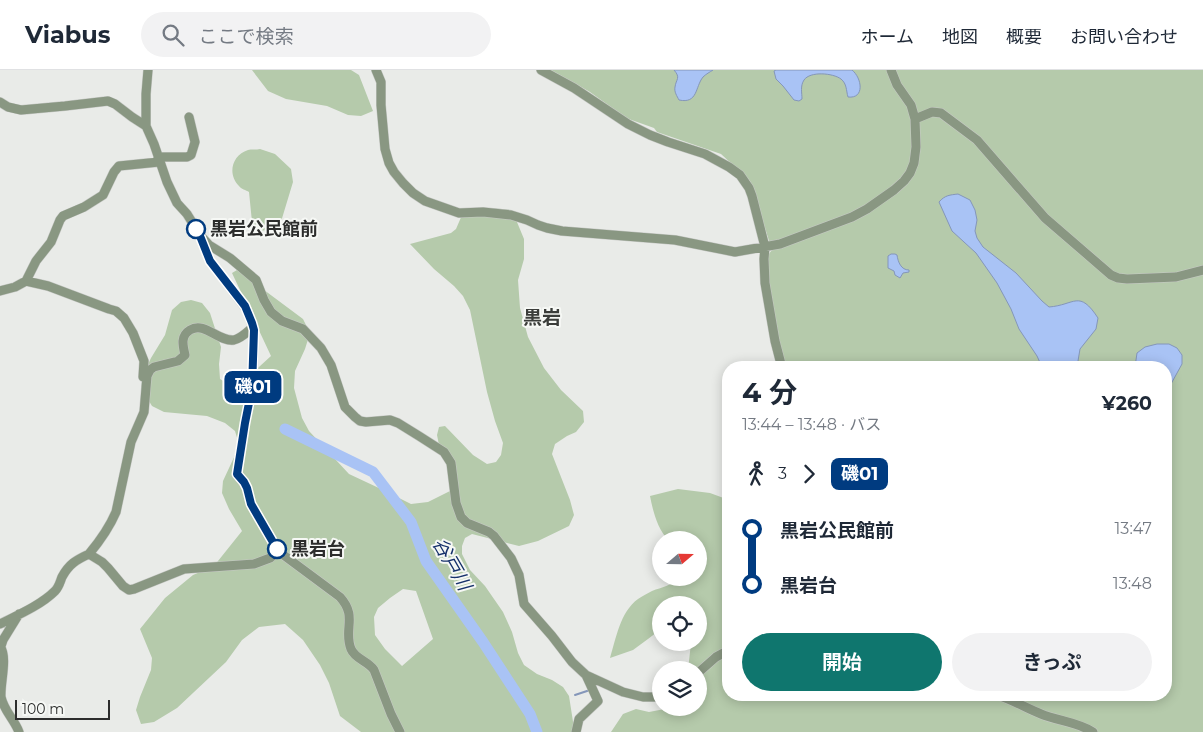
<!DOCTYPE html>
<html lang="ja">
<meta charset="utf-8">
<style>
body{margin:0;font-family:Montserrat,"Noto Sans JP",sans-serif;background:#f2f2f3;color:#1f2937;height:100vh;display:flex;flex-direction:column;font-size:19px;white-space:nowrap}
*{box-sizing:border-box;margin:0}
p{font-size:16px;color:#747a83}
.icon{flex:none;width:28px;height:28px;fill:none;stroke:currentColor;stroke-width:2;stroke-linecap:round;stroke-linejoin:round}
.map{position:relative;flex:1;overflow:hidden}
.panel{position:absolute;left:722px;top:291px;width:450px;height:340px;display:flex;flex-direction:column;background:#fff;border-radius:20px;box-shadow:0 2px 12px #0003}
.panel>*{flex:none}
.badge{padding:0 10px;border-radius:8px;font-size:18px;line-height:32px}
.needle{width:32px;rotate:70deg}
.tools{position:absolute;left:652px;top:461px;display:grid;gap:10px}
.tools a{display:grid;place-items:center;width:55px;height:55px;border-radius:50%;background:#fff;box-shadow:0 2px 12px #0003;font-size:25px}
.scale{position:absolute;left:15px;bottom:12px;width:95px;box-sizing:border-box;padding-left:5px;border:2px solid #2c2d2c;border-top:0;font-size:14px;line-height:18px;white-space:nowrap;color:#2c2d2c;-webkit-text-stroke:4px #f6f8f5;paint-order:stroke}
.map>.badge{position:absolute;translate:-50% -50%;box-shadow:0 0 0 2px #fff}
.legs{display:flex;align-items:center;gap:8px;height:55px;padding:0 20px;font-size:16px}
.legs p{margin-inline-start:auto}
.head{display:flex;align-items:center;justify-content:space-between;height:85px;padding:0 20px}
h1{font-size:28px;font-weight:700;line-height:38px}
.primary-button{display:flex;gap:10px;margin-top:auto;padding:10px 20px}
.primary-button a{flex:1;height:58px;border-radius:30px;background:#0f766e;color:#fff;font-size:20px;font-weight:700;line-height:58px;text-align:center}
.primary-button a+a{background:#f2f2f3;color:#1f2937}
ul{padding:0 20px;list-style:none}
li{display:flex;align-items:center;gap:18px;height:55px;font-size:19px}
li i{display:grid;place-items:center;width:8px;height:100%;margin:0 6px;background:currentColor}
li i::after{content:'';width:12px;height:12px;margin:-6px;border:4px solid;border-radius:50%;background:#fff}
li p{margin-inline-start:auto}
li:first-child i{background:linear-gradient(#0000 50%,currentColor 0)}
li:last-child i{background:linear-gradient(currentColor 50%,#0000 0)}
header{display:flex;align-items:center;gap:30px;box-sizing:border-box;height:70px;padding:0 25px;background:#fff;border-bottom:1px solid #e0e1e3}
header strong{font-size:24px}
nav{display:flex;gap:28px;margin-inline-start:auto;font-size:18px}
.search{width:350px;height:45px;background:#f2f2f3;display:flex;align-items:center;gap:12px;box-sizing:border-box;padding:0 18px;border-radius:28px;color:#747a83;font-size:19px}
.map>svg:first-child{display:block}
</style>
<header>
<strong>Viabus</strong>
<div class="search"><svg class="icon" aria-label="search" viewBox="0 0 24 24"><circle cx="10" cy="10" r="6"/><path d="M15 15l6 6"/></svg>ここで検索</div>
<nav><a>ホーム</a><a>地図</a><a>概要</a><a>お問い合わせ</a></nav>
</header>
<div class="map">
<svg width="1203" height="662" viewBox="0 0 1203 662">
<rect width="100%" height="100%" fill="#e9ebe8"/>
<!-- green -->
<path fill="#b5caab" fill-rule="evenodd" d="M 252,0 L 351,0 L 359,5 L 373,41 L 361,46 L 348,45 L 327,36 L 286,29 L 268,21 Z
M 551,0 L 1203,0 L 1203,662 L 611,662 L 623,644 L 636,639 L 649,642 L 670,638 L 699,638 L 699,600 L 688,600 L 691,573 L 699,572 L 699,535 L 661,535 L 661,559 L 648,569 L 633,580 L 610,588 C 616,569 620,542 638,529 C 642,526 647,524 652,521 C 662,517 671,516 679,508 L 699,508 L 699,470 L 668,470 C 657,458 653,441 650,426 L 678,419 L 710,423 L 729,430 L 729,625 L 1166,625 L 1166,298 L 785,297 L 783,291 L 767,208 L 768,185 L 772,180 L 750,111 L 721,84 L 657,62 L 654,58 L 626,48 L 590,22 Z
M 260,79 L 275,84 L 291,99 L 293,112 L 280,155 L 267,160 L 253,162 L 249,122 C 246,120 241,119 239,116 C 227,104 232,85 248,80 C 251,79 256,80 260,79 Z
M 490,138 L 512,140 L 524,169 L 524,189 L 518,210 L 520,238 L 528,267 L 544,298 L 561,320 L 583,341 L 584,352 L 576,362 L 567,366 L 555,374 L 552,384 L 570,430 L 574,445 L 569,456 L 538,471 L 519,476 L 472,464 L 465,468 L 462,476 L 462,484 L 470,500 L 485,516 L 503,542 L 512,562 L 518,583 L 524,595 L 537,604 L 552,610 L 563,617 L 569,626 L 574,658 L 577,662 L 361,662 L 340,646 L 329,613 L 320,595 L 303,570 L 285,554 L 259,557 L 242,570 L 226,592 L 177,638 L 154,652 L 141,654 L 136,640 L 140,627 L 151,600 L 152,588 L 140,559 L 165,528 L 193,505 L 214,496 L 242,461 L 229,439 L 222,423 L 223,411 L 236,383 L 238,371 L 235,361 L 225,353 L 207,346 L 164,342 L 152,336 L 141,318 L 143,305 L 151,288 L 165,265 L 172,240 L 181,232 L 191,230 L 202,233 L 210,243 L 221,277 L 219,294 L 220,309 L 228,314 L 248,307 L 271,286 L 232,203 L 237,200 L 303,249 L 310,263 L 305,279 L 295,301 L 294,318 L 302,348 L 309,361 L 349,404 L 381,419 L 411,434 L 428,432 L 452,420 L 454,414 L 439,375 L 437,365 L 439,357 L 445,356 L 473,385 L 487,394 L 496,392 L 501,385 L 503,373 L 495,351 L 487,322 L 470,240 L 463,226 L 454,216 L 434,199 L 410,174 L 451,163 L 456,159 L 462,145 L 475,139 ZM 403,519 L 416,521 L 433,569 L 402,596 L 385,579 L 375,565 L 374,547 L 378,538 L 390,528 Z"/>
<!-- water -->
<path fill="#a9c3f5" stroke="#8496b9" d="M 674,0 L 713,0 C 710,2 706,4 703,7 C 695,17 698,34 679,30 C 677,26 674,22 675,17 C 676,9 681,8 674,0 Z
M 776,0 L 852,0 C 862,8 865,29 848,27 C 846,20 847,14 841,9 C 833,3 810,1 804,10 C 800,16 802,23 802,29 L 799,31 L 794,30 L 783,16 L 776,9 L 774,1 Z
M 958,124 L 970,130 L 975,140 L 977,150 L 975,161 L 977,168 L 983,177 L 1016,203 L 1042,231 L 1049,237 C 1075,235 1079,219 1098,248 L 1096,259 L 1080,279 L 1077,297 L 1042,297 L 1037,286 L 1019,259 L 1011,239 L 997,213 L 976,183 L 952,161 L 939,132 C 945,125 950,125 958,124 Z
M 891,184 L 895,184 L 897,185 C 898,192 901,200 909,200 L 909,202 L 903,203 L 900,208 L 895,205 L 894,201 L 888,198 L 888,186 Z
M 1157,274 L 1169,274 L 1177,278 L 1182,285 L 1182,294 L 1166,323 L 1166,298 L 1135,297 L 1137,283 L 1145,277 Z"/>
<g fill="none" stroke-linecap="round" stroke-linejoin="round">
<!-- stream -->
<path stroke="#8496b9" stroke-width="2" d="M 575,625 L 590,620"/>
<!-- river -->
<path stroke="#a9c3f5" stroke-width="11" d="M 285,359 L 373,402 L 411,452 L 426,491 L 483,572 L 530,644 L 537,662"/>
<!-- minor casing -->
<g stroke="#c7c9c6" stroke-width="10">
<path id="minor" d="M 148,0 L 146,24 L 146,56 L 154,74 L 167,112 L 177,133 L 187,144 L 200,165 L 209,175 L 230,188 L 256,210 L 264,230 L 271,242 L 282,251 L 303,259 L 321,278 L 331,295 L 345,337 L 355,347 L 360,351 L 366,352 L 390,350 L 398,353 L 419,366 L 444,382 L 451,393 L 456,433 L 461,447 L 467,453 L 489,462 L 494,466 L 511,488 L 519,505 L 524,534 L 552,566 L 572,592 L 586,605 L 623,622 L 643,627 L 661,627
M 376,0 L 381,12 L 381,35 L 385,79 L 389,93 L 394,102 L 403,113 L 413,123 L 425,131 L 459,143 L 483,142 L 511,145 L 527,150 L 538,155 L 547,158 L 562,161 L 675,170 L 735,182 L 780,174 L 852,147 L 867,139 L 894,120 L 904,111 L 910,103 L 914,93 L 916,77 L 915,49 L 911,35 L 897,15 L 891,0
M 541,0 L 574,18 L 628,54 L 650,65 L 668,72 L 705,84 L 729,97 L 740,105 L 749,118 L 752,126 L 765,177 L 764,189 L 765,213 L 775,271 L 782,298
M 0,32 L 8,37 L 21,40 L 65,36 L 108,31 L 115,34 L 132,47 L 146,56
M 915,49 L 932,42 L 941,43 L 977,70 L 1045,148 L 1111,205 L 1118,208 L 1127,209 L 1176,207 L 1203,200
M 158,87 L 187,87 L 191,85 L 195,72 L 189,47
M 202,170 L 210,191 L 247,240 L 254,260 L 253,318 L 245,353 L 237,404 L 243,412 L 247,418 L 251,434 L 278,481
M 26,211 L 48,216 L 109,239 L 116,241 L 124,248 L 133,263 L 144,291 L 143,307
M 0,221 L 15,217 L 26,211 L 36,191 L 51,172 L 60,150 L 63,146 L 84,137 L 103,125 L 114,102 L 119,96 L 159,92
M 89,484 C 99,472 110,456 116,442 L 131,372 L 144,342 L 147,306 L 150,300 L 154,297 L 178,291 L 185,285 C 183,276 180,266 190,260 C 205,251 218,272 234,270 C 242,268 247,262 253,257
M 0,554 C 18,545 41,535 55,521 C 59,517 60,512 62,507 C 69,494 76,490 89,484 L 102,492 L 108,498 L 123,516 L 129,520 L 134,519 L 184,499 L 254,494 L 270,488 L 278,481 L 340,527 C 358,547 343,559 351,579 C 355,589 368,591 374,600 L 391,644 L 400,662
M 0,576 C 8,588 0,612 1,627 C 4,641 14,649 19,662
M 1,576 L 3,570 L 19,544
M 699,602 L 716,587 L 729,580
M 997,625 C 1013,630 1026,638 1041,644 C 1058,651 1077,652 1093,662
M 576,662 L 579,649 L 598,631 L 586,605"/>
</g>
<!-- minor -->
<use href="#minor" stroke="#899782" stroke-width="9"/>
</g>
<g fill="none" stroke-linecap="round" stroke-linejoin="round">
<!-- line-1 casing -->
<g stroke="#fff" stroke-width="11">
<path id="line-1" d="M 196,159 L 200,166 L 210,191 L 245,236 L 252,253 L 254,260 L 252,318 L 245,353 L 237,404 L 244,412 L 247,418 L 251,434 L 277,479"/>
</g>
<!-- line-1 -->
<use href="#line-1" stroke="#003b80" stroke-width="8"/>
</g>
<!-- markers -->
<g fill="#fff" stroke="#003b80" stroke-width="2.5">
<circle cx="196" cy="159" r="9"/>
<circle cx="277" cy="479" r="9"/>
</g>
<g text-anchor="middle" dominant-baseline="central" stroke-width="4" stroke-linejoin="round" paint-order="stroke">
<!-- stop labels -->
<g font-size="18" font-weight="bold" fill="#2c2d2c" stroke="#f6f8f5" text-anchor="start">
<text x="210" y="159">黒岩公民館前</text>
<text x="291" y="479">黒岩台</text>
</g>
<!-- neighbourhood labels -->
<g font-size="19" font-weight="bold" fill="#3b3d3a" stroke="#f6f8f5">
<text x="542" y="247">黒岩</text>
</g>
<!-- water labels -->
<g font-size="19" font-style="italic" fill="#16316b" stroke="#f6f8f5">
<text transform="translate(452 494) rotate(60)">谷戸川</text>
</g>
</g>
</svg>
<div class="tools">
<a><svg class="needle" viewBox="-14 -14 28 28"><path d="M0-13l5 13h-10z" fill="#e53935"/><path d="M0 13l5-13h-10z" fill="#747a83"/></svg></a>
<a><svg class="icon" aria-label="locate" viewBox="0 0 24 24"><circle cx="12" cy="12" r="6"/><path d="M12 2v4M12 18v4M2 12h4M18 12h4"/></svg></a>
<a><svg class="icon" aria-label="layers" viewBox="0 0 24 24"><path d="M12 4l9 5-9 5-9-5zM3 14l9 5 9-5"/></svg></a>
</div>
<div class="scale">100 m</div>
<b class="badge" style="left:253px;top:317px;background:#003b80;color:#fff">磯01</b>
<section class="panel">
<div class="head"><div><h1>4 分</h1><p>13:44 – 13:48 · バス</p></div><b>¥260</b></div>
<div class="legs"><svg class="icon" aria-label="walk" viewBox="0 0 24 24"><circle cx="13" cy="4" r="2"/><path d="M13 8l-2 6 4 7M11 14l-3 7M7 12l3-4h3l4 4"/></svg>3<svg class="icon" aria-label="forward" viewBox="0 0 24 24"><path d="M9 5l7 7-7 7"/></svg><b class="badge" style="background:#003b80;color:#fff">磯01</b></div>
<ul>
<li><i style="color:#003b80"></i><b>黒岩公民館前</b><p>13:47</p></li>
<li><i style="color:#003b80"></i><b>黒岩台</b><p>13:48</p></li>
</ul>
<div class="primary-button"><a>開始</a><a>きっぷ</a></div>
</section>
</div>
